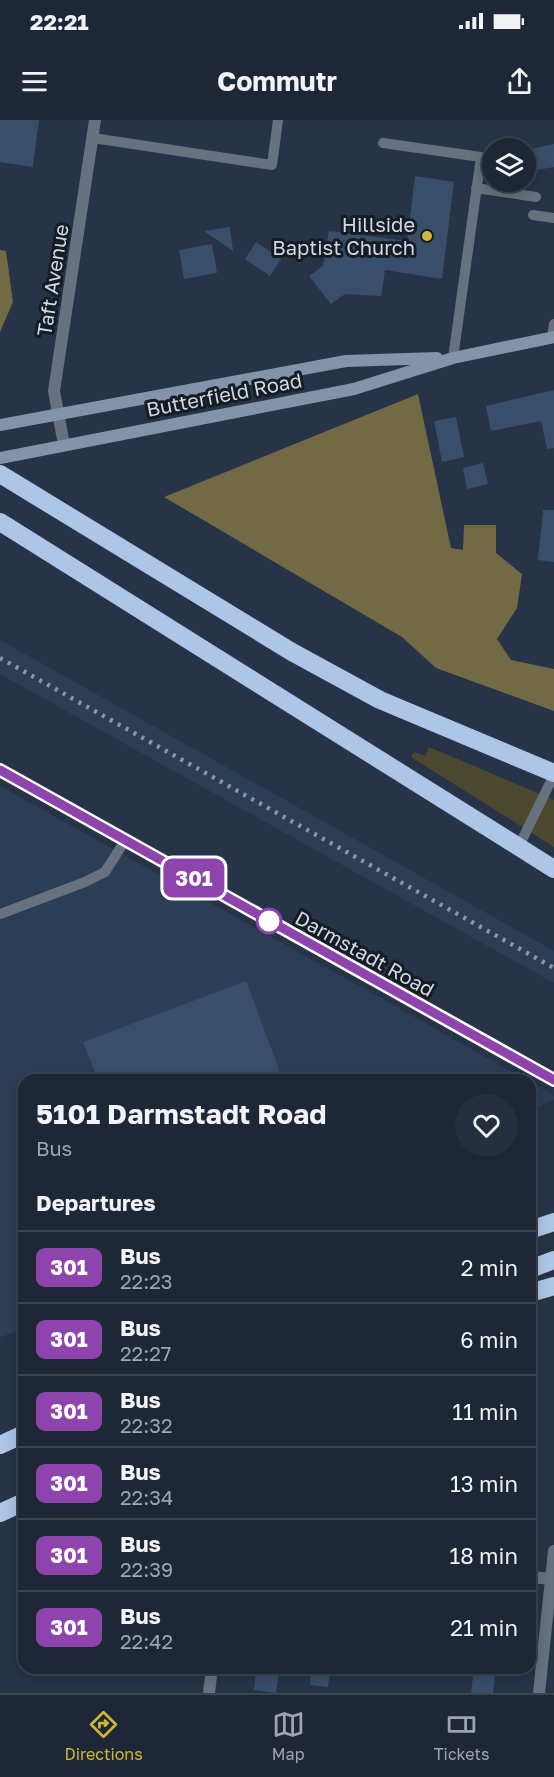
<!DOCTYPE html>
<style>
body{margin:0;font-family:"Golos Text",sans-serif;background:#252f3d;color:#f1f3f6;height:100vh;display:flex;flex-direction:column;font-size:22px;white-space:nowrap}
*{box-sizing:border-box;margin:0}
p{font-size:20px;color:#a0a5ad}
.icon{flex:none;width:33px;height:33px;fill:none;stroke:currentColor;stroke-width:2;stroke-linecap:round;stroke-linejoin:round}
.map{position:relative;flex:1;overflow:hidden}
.panel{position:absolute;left:18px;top:954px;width:518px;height:600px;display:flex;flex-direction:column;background:#1d2735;border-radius:18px;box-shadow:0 3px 15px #0003,0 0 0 2px #3b4450}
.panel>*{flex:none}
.badge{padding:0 12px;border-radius:9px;font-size:21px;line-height:39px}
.controls{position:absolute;left:482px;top:18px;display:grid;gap:12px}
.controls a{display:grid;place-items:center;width:54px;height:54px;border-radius:50%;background:#1d2735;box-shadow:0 3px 15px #0003,0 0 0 2px #3b4450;font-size:30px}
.map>.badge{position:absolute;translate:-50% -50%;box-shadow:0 0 0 3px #fff}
h2{padding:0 18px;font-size:22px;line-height:54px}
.round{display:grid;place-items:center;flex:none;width:63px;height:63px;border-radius:32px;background:#252f3d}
.summary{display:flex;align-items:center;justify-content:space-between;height:102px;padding:0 18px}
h1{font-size:28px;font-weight:700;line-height:45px}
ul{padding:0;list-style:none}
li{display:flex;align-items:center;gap:18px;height:72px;padding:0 18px;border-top:2px solid #3b4450}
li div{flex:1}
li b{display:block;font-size:22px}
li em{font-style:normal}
li .badge{min-width:66px;font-weight:700;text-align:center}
.status{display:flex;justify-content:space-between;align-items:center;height:42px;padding:0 30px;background:#1d2735;direction:ltr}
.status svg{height:16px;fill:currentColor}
header{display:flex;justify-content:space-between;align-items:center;height:78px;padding:0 18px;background:#1d2735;font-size:27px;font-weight:700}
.tab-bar{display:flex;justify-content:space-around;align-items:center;height:84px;border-top:2px solid #3b4450;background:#1d2735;font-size:16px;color:#a0a5ad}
.tab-bar a{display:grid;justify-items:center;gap:3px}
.tab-bar .selected{color:#ceb838}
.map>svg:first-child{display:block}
</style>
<div class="status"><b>22:21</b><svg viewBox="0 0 49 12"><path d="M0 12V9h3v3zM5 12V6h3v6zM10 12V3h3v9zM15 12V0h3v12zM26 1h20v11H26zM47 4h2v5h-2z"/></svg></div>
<header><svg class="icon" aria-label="menu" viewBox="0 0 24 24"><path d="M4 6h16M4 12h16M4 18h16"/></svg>Commutr<svg class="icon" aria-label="share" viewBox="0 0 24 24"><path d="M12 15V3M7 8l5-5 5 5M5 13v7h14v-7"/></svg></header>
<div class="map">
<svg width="554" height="1573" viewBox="0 0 554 1573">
<rect width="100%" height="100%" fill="#273447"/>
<!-- built -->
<path fill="#2c3e56" d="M 0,520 L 554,831 L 554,863 L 0,554 Z
M 0,666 L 388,882 L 526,960 L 24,960 L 24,1209 L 0,1217 Z
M 530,962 L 554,976 L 554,980 L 530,990 Z"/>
<!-- green -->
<path fill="#4c4830" d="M 429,627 L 554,680 L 554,727 L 411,637 L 414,632 L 425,636 Z"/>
<!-- forest -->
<path fill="#716a45" d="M 0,130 L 6,131 L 13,182 L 0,212 Z
M 418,274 L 451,428 L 463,430 L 464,405 L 496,405 L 496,433 L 522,454 L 517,488 L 497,519 L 511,540 L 554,549 L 554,591 L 436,548 L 402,517 L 164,377 Z"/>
<!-- building -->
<path fill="#394e6b" d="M 0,0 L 39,0 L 33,47 L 0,42 Z
M 554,24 L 554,47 L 537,50 L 532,29 Z
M 415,56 L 454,62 L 442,159 L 385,150 L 381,176 L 345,174 L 331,184 L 309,156 L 323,146 L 329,111 L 407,121 Z
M 230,107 L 233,131 L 204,111 Z
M 256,122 L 281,139 L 270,156 L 245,139 Z
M 212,124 L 217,153 L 184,159 L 179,130 Z
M 554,270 L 554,328 L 547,329 L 541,301 L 491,311 L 486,286 Z
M 456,297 L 464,337 L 442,342 L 434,301 Z
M 483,343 L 488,364 L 467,369 L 463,348 Z
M 543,390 L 554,390 L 554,442 L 538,440 Z
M 246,861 L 283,960 L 98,960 L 83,922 Z
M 312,1548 L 330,1549 L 328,1567 L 310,1565 Z
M 474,1548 L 496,1548 L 493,1573 L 471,1573 Z
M 256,1549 L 279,1551 L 276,1573 L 254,1570 Z"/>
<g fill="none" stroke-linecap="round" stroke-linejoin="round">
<!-- service -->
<path stroke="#67717f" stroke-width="10" d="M 93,18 L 272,45 L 278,0
M 383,23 L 481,37 L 453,238
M 476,68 L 536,77
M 533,95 L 554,98
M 552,217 L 554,204
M 519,726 L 554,655
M 0,794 L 85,762 L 105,752 L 126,719"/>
<!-- minor -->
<path stroke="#67717f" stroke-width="12" d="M 64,325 L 54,271 L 95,0
M 0,651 L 554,960
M 530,1457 L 554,1459
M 209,1573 L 212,1548
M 539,1573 L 554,1431"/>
<!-- secondary -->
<path stroke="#8393a9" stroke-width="12" d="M 0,305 L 346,241 L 437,238
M 0,338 L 354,269 L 453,238 L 554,217"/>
<!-- motorway -->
<path stroke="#adc5e7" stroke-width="18" d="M 0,354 L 292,532 L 380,580 L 554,653
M 0,402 L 554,749
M 530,1110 L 554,1102
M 530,1149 L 554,1140
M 530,1173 L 554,1166
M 0,1325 L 24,1314
M 0,1393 L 24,1382"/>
<!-- rail -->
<path stroke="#8b95a4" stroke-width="4.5" stroke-dasharray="3 6" stroke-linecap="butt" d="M 0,538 L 554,848"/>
</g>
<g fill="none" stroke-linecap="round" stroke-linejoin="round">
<!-- line casing -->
<g stroke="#fff" stroke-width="14">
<path id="line" d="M 0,650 L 554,960"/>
</g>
<!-- line -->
<use href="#line" stroke="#8e44ad" stroke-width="9"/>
</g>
<!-- markers -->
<circle fill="#ceb838" stroke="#151c24" stroke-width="2" cx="427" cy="116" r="6"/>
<circle fill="#fff" stroke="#8e44ad" stroke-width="3" cx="269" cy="801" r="12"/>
<g text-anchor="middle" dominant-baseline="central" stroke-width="6" stroke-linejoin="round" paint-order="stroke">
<!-- poi labels -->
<g font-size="20" fill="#d0d9e5" stroke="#151c24" text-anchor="end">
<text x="415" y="104">Hillside<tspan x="415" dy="23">Baptist Church</tspan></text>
</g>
<!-- street labels -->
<g font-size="20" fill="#d0d9e5" stroke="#151c24">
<text transform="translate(52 160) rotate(-81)">Taft Avenue</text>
<text transform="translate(224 274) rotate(-11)">Butterfield Road</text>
<text transform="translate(365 833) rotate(29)">Darmstadt Road</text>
</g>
</g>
</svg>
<div class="controls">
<a><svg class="icon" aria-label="layers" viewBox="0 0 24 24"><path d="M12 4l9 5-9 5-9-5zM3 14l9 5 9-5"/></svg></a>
</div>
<b class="badge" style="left:194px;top:758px;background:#8e44ad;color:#fff">301</b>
<section class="panel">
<div class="summary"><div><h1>5101 Darmstadt Road</h1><p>Bus</p></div><a class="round"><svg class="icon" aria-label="heart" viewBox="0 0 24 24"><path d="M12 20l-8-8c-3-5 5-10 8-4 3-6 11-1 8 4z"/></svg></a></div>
<h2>Departures</h2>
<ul>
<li><span class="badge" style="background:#8e44ad;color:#fff">301</span><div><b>Bus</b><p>22:23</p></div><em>2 min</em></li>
<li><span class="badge" style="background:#8e44ad;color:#fff">301</span><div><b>Bus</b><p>22:27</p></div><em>6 min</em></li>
<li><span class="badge" style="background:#8e44ad;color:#fff">301</span><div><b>Bus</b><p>22:32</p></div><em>11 min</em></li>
<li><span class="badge" style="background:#8e44ad;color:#fff">301</span><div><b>Bus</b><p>22:34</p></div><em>13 min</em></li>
<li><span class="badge" style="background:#8e44ad;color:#fff">301</span><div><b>Bus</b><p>22:39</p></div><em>18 min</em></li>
<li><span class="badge" style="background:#8e44ad;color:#fff">301</span><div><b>Bus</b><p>22:42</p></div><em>21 min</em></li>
</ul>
</section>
</div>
<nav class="tab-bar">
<a class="selected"><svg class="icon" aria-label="directions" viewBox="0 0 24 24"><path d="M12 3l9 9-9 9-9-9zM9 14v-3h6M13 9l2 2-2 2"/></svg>Directions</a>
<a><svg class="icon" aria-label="map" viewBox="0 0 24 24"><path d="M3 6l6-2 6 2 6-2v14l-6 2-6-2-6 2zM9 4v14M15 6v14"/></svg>Map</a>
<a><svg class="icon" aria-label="tickets" viewBox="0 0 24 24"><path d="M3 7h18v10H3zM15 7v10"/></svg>Tickets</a>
</nav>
